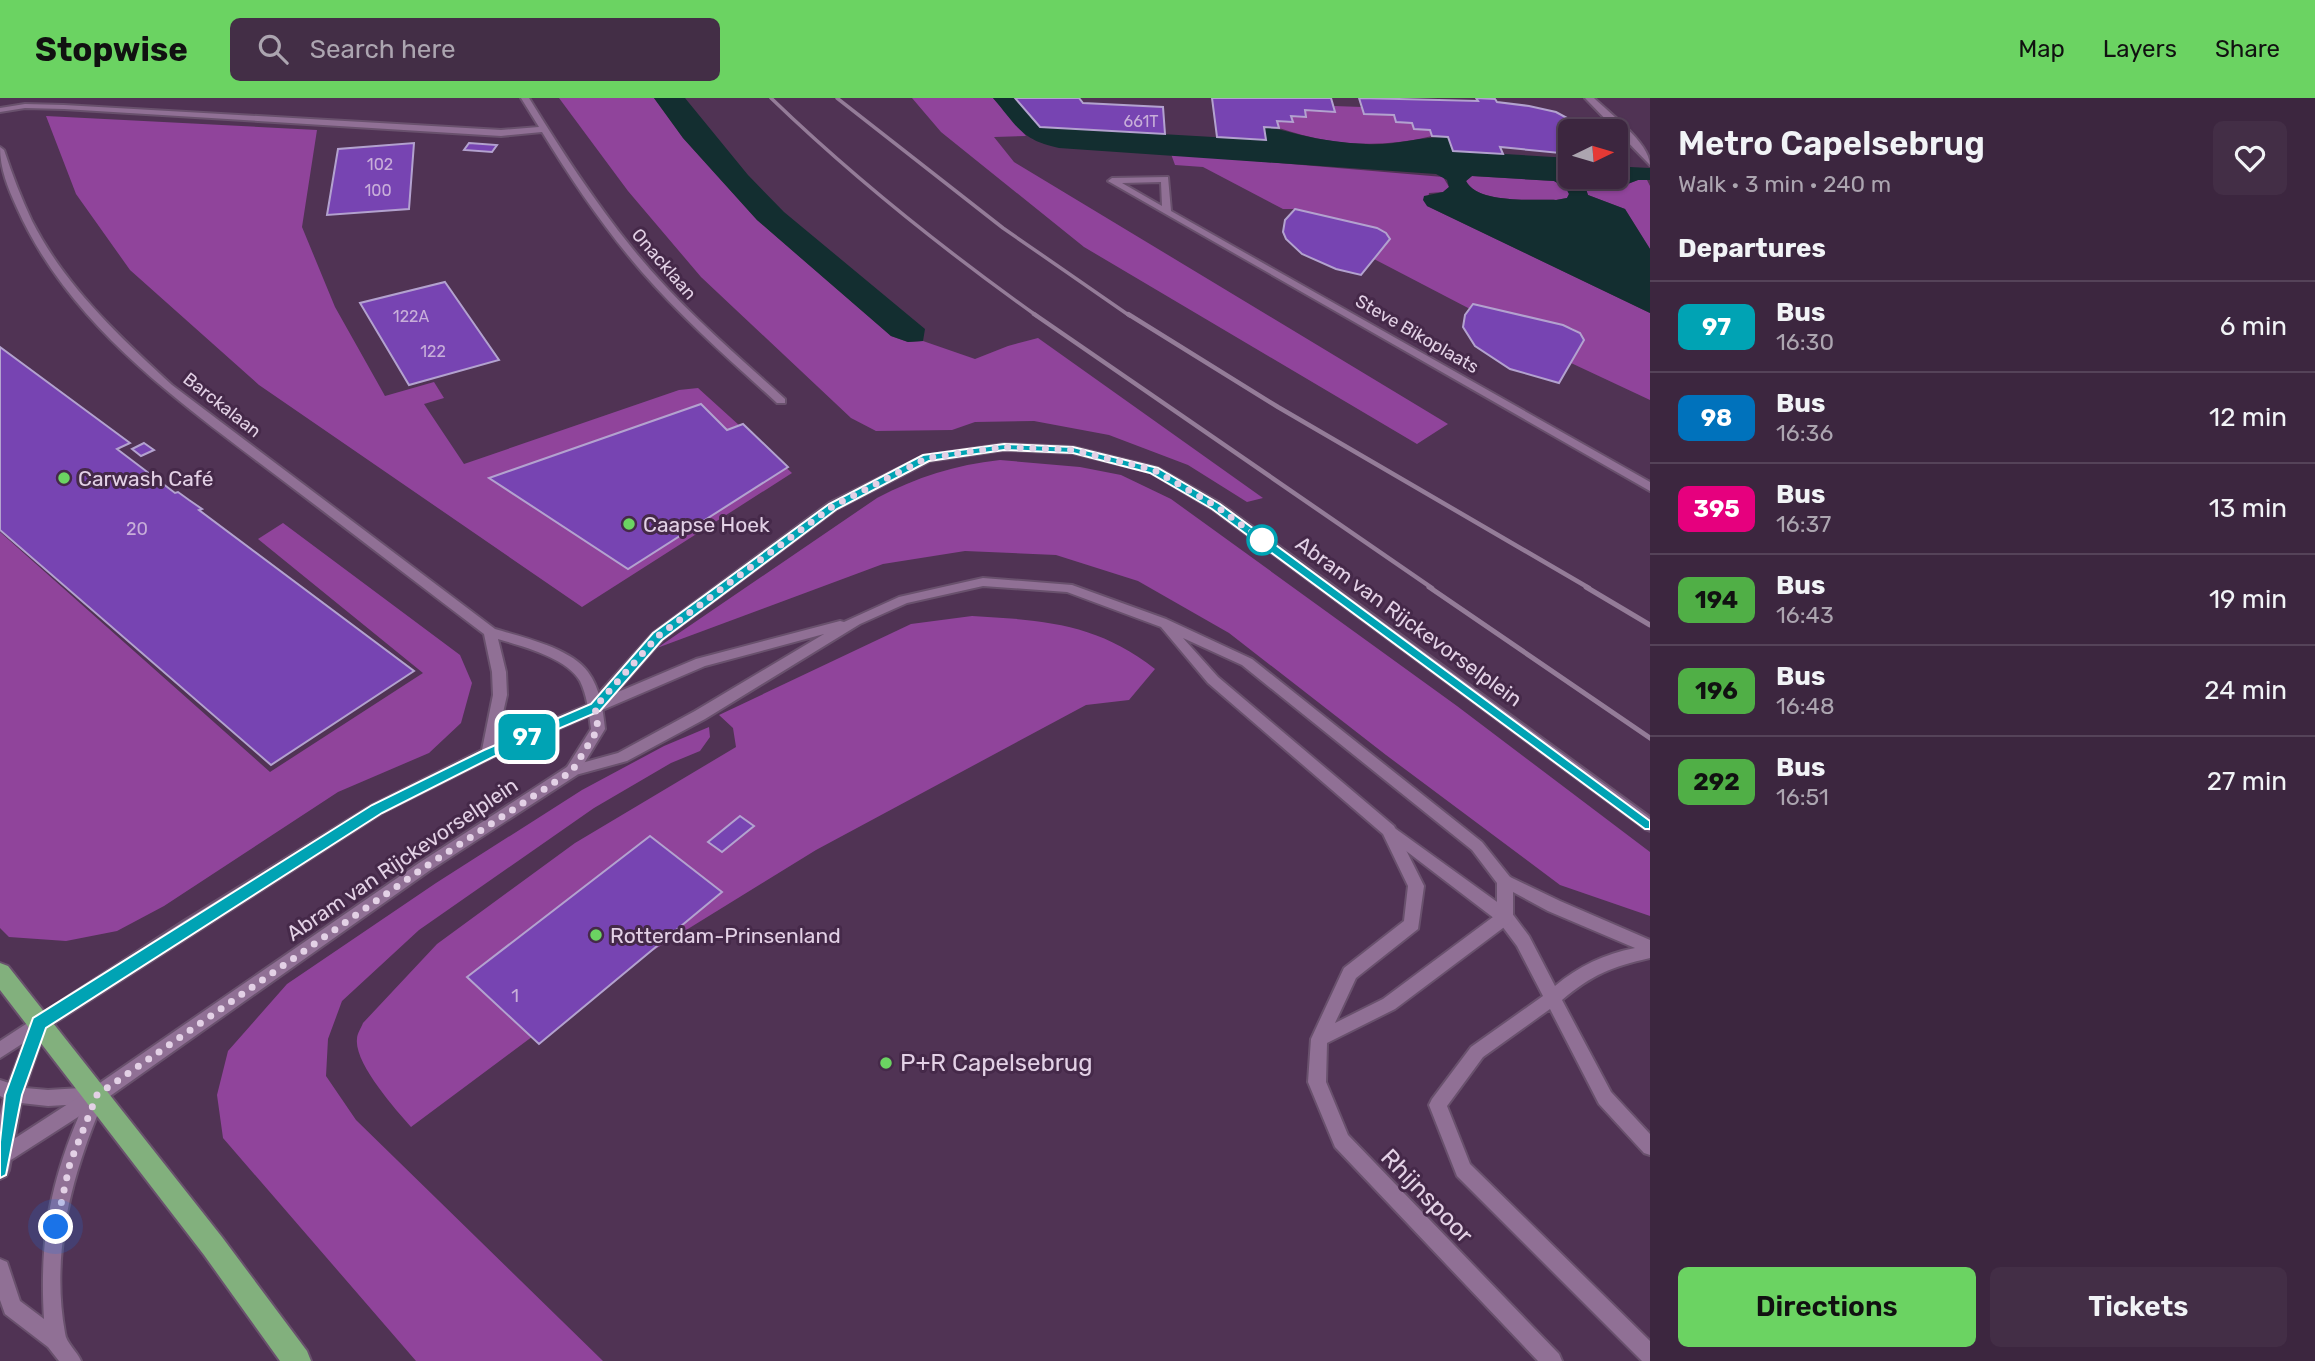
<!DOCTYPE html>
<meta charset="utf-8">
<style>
body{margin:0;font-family:Rubik,sans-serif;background:#432e46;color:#f1f3f6;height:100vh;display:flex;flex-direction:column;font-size:26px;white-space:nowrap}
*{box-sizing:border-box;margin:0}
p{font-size:23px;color:#aca5b0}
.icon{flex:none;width:38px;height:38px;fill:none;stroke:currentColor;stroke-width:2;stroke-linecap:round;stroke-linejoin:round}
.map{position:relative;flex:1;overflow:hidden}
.panel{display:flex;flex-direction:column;background:#3c263f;width:665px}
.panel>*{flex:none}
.badge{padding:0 14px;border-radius:10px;font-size:24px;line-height:46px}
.needle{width:46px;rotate:85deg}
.controls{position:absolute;left:1558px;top:21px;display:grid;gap:14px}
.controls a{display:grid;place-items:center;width:70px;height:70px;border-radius:10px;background:#3c263f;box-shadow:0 2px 5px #0004,0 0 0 2px #554359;font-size:35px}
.you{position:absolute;width:35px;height:35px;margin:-18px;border:5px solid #fff;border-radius:50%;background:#1a73e8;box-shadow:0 0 0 10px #1a73e833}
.map>.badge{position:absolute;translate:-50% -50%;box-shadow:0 0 0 4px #fff}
h2{padding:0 28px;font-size:26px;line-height:63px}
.round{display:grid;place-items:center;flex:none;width:74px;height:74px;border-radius:10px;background:#432e46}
.summary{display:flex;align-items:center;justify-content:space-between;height:119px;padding:0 28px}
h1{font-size:33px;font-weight:600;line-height:52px}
.action{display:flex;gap:14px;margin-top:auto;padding:14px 28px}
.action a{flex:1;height:80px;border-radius:10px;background:#6bd362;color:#111;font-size:28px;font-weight:600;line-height:80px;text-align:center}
.action a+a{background:#432e46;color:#f1f3f6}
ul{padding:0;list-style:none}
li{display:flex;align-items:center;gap:21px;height:91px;padding:0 28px;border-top:2px solid #554359}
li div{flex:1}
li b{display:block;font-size:26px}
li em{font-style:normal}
li .badge{min-width:77px;font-weight:700;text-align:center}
header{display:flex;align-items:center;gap:42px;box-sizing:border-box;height:98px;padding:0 35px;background:#6bd362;color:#111}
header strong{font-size:33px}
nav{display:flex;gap:38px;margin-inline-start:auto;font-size:24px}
.search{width:490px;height:63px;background:#432e46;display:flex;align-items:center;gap:18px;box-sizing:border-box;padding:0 24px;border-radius:10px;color:#aca5b0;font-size:26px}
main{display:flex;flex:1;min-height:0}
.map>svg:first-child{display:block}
</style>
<header>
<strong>Stopwise</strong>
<div class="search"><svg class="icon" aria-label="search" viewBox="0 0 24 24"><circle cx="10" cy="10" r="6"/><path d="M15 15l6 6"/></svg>Search here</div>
<nav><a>Map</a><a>Layers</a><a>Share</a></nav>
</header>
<main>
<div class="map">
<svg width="1650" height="1263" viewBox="0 0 1650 1263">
<rect width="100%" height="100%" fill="#503354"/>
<!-- green -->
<path fill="#90449b" d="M 559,0 L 654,0 L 683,40 L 757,122 L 891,238 L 908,244 L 923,243 L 975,261 L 1008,248 L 1038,240 L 1263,400 L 1247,404 L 1188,367 L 1109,337 L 1034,323 L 975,324 L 952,332 L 876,333 L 851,320 L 701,179 L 628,93 Z
M 912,0 L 993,0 L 1026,38 L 994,39 L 1014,64 L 1448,326 L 1417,346 L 1084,149 L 941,34 Z
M 1334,8 L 1362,9 L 1364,16 L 1394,17 L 1412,25 L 1414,31 L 1430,32 L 1432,38 C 1380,51 1329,47 1279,30 L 1277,23 L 1292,24 L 1291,18 L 1306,19 L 1305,12 L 1335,14 Z
M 46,18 L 317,32 L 302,129 L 335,209 L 385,298 L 434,284 L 444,300 L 424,306 L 464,366 L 679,292 L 698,290 L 792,375 L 582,509 L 259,287 L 130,172 L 76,96 Z
M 1171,56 L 1443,79 L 1449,89 L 1443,94 L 1429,95 L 1427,108 L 1650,215 L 1650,302 L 1571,265 L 1584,242 L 1580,235 L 1572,230 L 1474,206 L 1470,211 L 1374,161 L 1390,141 L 1384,133 L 1295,111 L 1283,111 L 1203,69 L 1175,67 Z
M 1472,78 L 1554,83 L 1566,90 L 1569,96 L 1567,100 L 1556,102 C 1532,101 1478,106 1466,83 Z
M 1638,82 L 1647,82 L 1650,88 L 1650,151 L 1625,111 L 1588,97 L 1586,91 L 1592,86 L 1625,87 Z
M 1000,362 L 1080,369 L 1121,377 L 1171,401 L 1457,608 L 1650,754 L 1650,818 L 1560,787 L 1386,657 L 1229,535 L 1138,483 L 1056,457 L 965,453 L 883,466 L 657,550 L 877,400 C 917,379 955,367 1000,362 Z
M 283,425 L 460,557 L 472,585 L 461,625 L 429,655 L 338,694 L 164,808 L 117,833 L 66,843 L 9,839 L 0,830 L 0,434 L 270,674 L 423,575 L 258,441 Z
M 972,518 C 1042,522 1097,525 1155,571 L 1129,602 L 1086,607 L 816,752 L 623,871 L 411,1029 C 396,1012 354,965 357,941 C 357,936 361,930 363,925 L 437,846 L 575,745 L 736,649 L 733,630 L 719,617 L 911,526 Z
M 709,629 L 710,639 L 700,653 L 671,665 L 594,710 L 419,832 L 342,903 L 328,941 L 326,978 L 356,1022 L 603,1263 L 416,1263 L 223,1040 L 217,997 L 228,953 L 287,886 L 436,785 L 582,692 L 664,648 Z"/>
<!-- water -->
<path fill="#132e30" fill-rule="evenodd" d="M 654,0 L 685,0 L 748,77 L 784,114 L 925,231 L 923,243 L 908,244 L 891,238 L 757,122 L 683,40 Z
M 993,0 L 1015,0 L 1040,29 L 1265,42 L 1264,29 C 1277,30 1288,34 1301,37 C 1322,42 1344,45 1366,46 C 1394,48 1421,38 1448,39 L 1454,53 L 1570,60 L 1570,79 L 1615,79 L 1615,64 L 1630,69 L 1650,70 L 1650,82 L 1638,82 L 1625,87 L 1592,86 L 1586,91 L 1588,97 L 1625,111 L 1650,151 L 1650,215 L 1427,108 L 1423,102 L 1424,98 L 1443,94 L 1449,89 L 1447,82 L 1436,76 L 1059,50 C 1021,42 1017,28 993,0 ZM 1472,78 L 1554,83 L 1566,90 L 1569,96 L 1567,100 L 1556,102 C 1532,101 1478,106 1466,83 Z"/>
<!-- building -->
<path fill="#7744b2" stroke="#b3a2cf" stroke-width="2" d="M 1015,0 L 1079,0 L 1083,5 L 1163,9 L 1165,36 L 1040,29 Z
M 1212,0 L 1331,0 L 1335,14 L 1305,12 L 1306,19 L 1291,18 L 1293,24 L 1277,23 L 1279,30 L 1264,29 L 1266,42 L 1217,39 Z
M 1359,0 L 1478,3 L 1476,0 L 1495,1 L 1497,4 L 1529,8 L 1556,14 L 1591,33 L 1570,33 L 1570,56 L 1500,49 L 1503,56 L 1453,53 L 1448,39 L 1432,38 L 1430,32 L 1414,31 L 1412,25 L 1396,24 L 1394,17 L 1364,16 Z
M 414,45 L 409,111 L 327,117 L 338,51 Z
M 469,45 L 497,47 L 492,54 L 464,52 Z
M 1295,111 L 1377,130 L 1386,135 L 1390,141 L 1361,177 L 1336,171 L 1302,156 L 1286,141 L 1283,134 L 1285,122 Z
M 445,184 L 499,262 L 409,287 L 360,205 Z
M 1473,206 L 1563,227 L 1580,235 L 1584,242 L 1559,285 L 1510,271 L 1475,248 L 1463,229 L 1465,217 Z
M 0,249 L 130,345 L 117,351 L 175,395 L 178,394 L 189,402 L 202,411 L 199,412 L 414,573 L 271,667 L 0,432 Z
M 701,306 L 727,332 L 743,326 L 788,369 L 628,471 L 489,380 Z
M 144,345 L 154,352 L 141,358 L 132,351 Z
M 740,718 L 754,728 L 722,754 L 708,744 Z
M 650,738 L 722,794 L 539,946 L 467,879 Z"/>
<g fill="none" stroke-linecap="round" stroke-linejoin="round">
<!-- service casing -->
<g stroke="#69516d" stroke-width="4">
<path id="service" d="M 1004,346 L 1073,349 L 1158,370 L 1220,405 L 1650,719 L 1650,733 L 1645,731 L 1212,411 L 1150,374 L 1073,355 L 1004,352 L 930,363 L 837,411 L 663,541 L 600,613 L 590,613 L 588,609 L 590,605 L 653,535 L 829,405 L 923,358 Z
M 1389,726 L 1511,814 L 1529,838 L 1555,888 C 1579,868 1604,856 1635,850 L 1548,813 L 1500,787 L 1497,783 L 1500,779 L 1505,777 L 1510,779 L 1560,803 L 1650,842 L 1650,860 C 1611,869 1593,876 1562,902 L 1611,994 L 1650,1036 L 1650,1057 L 1644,1055 L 1599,1006 L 1550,911 L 1483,959 L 1447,1008 L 1470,1066 L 1650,1243 L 1650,1263 L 1642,1263 L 1457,1078 L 1429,1007 L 1432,1001 L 1471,949 L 1543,898 L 1517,848 L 1499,824 L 1384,736 L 1382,732 L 1384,728 Z
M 39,919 L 45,921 L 47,926 L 25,990 L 48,992 L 97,989 L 103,991 L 106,997 C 73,1072 50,1153 65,1235 C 66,1245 77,1253 81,1263 L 59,1263 L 48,1249 L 5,1216 L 0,1202 L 0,1161 L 7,1164 L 20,1203 L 44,1221 C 39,1140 51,1080 84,1006 L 48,1008 L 21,1005 L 9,1072 L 6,1078 L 0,1081 L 0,1017 L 4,1000 L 0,998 L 0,982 L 9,985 L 31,926 L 33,921 Z"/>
</g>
<!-- minor casing -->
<g stroke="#69516d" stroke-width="4">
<path id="minor" d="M 521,0 L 529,0 C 561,52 594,103 632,150 C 677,206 732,253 785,301 L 785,305 L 777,305 C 731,263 683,221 642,174 C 604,130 572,83 542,34 L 501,38 L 64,11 L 25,10 L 0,14 L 0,10 L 25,6 L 64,7 L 501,32 L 539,29 Z
M 1585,0 L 1594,0 C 1609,15 1650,45 1650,67 Z
M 1168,79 L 1171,113 L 1650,384 L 1650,393 L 1108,83 L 1112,80 ZM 1161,84 L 1162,108 L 1122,85 Z
M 983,480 L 1072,487 L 1166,521 L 1252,561 L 1482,744 L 1510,779 L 1513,783 L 1513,819 L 1511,824 L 1395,911 L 1327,945 L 1326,984 L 1348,1037 L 1559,1256 L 1562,1263 L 1538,1263 L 1335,1049 L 1308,984 L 1311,941 L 1344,870 L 1404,823 L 1408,788 L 1383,736 L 1208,585 L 1161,529 L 1067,494 L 983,488 L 907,505 L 860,526 L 705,621 L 627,663 L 572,678 L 567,677 L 565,673 L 567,669 L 618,655 L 695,613 L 824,536 L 705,568 L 493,659 L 483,659 L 481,655 L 483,651 L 696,561 L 840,523 L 844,524 L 899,499 ZM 1183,540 L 1242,567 L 1472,752 L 1497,785 L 1497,816 L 1383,901 L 1335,925 L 1356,880 L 1418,831 L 1424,788 L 1394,728 L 1218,579 Z"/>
</g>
<!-- tertiary casing -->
<g stroke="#69516d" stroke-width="4">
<path id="tertiary" d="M 0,49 L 4,52 C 12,76 21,100 32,123 C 65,188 119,238 172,287 L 495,531 C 522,539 571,550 588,574 C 600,590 603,612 605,631 L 577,677 L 429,773 L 103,1003 L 0,1069 L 0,1050 L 91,991 L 419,765 L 567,669 L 591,631 C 589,615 587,597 580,583 C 567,560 522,548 498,541 L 506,574 L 507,597 L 493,659 L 382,715 L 0,960 L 0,943 L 184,823 L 372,707 L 482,652 L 493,597 L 492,574 L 484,536 C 423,490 363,443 302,397 C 197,316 73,236 17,110 C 8,90 0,71 0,49 Z"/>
</g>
<!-- trunk casing -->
<g stroke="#69516d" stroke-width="4">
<path id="trunk" d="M 0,865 L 8,868 L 222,1139 L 307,1253 L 311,1263 L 280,1263 L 204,1157 L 0,892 Z"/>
</g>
<!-- service -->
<use href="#service" fill="#907095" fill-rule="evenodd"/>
<!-- minor -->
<use href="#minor" fill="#907095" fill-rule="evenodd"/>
<!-- tertiary -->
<use href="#tertiary" fill="#907095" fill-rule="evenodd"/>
<!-- trunk -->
<use href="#trunk" fill="#82b07d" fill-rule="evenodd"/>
<!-- rail-far2 -->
<path stroke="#947c98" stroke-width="3.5" d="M 771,0 C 854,80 943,151 1037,218
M 837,0 L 1003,130 L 1130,218"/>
<!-- rail-far1 -->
<path stroke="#947c98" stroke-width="4.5" d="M 1034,216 L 1432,490
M 1128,216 L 1278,309 L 1589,490"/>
<!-- rail -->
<path stroke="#947c98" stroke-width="5" d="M 1429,489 L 1650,640
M 1586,489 L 1650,527"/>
</g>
<!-- line -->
<path fill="#00a3b4" stroke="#fff" stroke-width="2" d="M 1004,346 L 1073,349 L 1158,370 L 1220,406 L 1650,723 L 1650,731 L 1645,731 L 1212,411 L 1150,375 L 1073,355 L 1004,352 L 929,363 L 837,411 L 662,542 L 600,613 L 493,659 L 382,715 L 46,930 L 22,997 L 6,1077 L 0,1080 L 0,1044 L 5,997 L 33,920 L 372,707 L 484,652 L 591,606 L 653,535 L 829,406 L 923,357 Z"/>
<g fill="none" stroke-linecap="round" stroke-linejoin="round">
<!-- walk -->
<path stroke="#e3d1e6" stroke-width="7" stroke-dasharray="0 12.6" d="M 56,1129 L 70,1065 L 97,997 L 425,769 L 572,673 L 598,631 L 595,609 L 658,538 L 833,408 L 927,360 L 1004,349 L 1073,352 L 1154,372 L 1216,408 L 1262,442"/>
</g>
<!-- markers -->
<g fill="#6bd362" stroke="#452949" stroke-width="2.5">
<circle cx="64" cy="380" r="7"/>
<circle cx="629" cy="426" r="7"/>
<circle cx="596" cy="837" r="7"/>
<circle cx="886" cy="965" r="7"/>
</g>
<circle fill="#fff" stroke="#00a3b4" stroke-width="3.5" cx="1262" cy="442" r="14"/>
<g text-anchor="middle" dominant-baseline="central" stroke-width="6" stroke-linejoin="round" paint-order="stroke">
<!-- far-number labels -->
<g font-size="16" fill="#c8aed9">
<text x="1141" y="23">661T</text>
<text x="380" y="66">102</text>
<text x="378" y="92">100</text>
<text x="411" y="218">122A</text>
<text x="433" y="253">122</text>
</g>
<!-- far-street labels -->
<g font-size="18" fill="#e3d1e6" stroke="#452949">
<text transform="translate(664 166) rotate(49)">Onacklaan</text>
<text transform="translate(1417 236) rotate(30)">Steve Bikoplaats</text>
<text transform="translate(222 307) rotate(38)">Barckalaan</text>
</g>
<!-- number labels -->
<g font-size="18" fill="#c8aed9">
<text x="137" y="431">20</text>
<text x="515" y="898">1</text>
</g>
<!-- poi labels -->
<g font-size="21" fill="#e3d1e6" stroke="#452949" text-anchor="start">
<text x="78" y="380">Carwash Café</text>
<text x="643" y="426">Caapse Hoek</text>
<text x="610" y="837">Rotterdam-Prinsenland</text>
</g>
<!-- street labels -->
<g font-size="21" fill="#e3d1e6" stroke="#452949">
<text transform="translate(1409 523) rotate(36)">Abram van Rijckevorselplein</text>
<text transform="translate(402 761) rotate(-34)">Abram van Rijckevorselplein</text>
</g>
<!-- near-poi labels -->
<g font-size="24" fill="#e3d1e6" stroke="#452949" text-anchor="start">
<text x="900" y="965">P+R Capelsebrug</text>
</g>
<!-- near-street labels -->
<g font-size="24" fill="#e3d1e6" stroke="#452949">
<text transform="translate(1427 1098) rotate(46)">Rhijnspoor</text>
</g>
</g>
</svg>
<div class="controls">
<a><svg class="needle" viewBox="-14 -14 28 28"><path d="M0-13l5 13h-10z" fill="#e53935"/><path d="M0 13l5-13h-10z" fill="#aca5b0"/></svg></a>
</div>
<div class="you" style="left:56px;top:1129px"></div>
<b class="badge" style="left:527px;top:639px;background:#00a3b4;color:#fff">97</b>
</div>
<section class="panel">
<div class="summary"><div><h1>Metro Capelsebrug</h1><p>Walk · 3 min · 240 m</p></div><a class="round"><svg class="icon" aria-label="heart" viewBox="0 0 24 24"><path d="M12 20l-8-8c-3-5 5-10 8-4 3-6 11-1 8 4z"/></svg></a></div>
<h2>Departures</h2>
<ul>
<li><span class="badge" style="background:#00a3b4;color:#fff">97</span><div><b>Bus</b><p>16:30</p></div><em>6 min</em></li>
<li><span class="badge" style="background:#0072bc;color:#fff">98</span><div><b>Bus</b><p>16:36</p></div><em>12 min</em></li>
<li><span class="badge" style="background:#e6007e;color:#fff">395</span><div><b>Bus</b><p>16:37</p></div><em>13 min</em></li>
<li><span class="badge" style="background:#50af46;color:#111">194</span><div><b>Bus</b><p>16:43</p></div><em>19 min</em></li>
<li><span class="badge" style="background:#50af46;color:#111">196</span><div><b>Bus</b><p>16:48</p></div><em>24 min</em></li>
<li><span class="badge" style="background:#50af46;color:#111">292</span><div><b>Bus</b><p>16:51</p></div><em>27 min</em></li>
</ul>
<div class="action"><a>Directions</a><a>Tickets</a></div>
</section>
</main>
